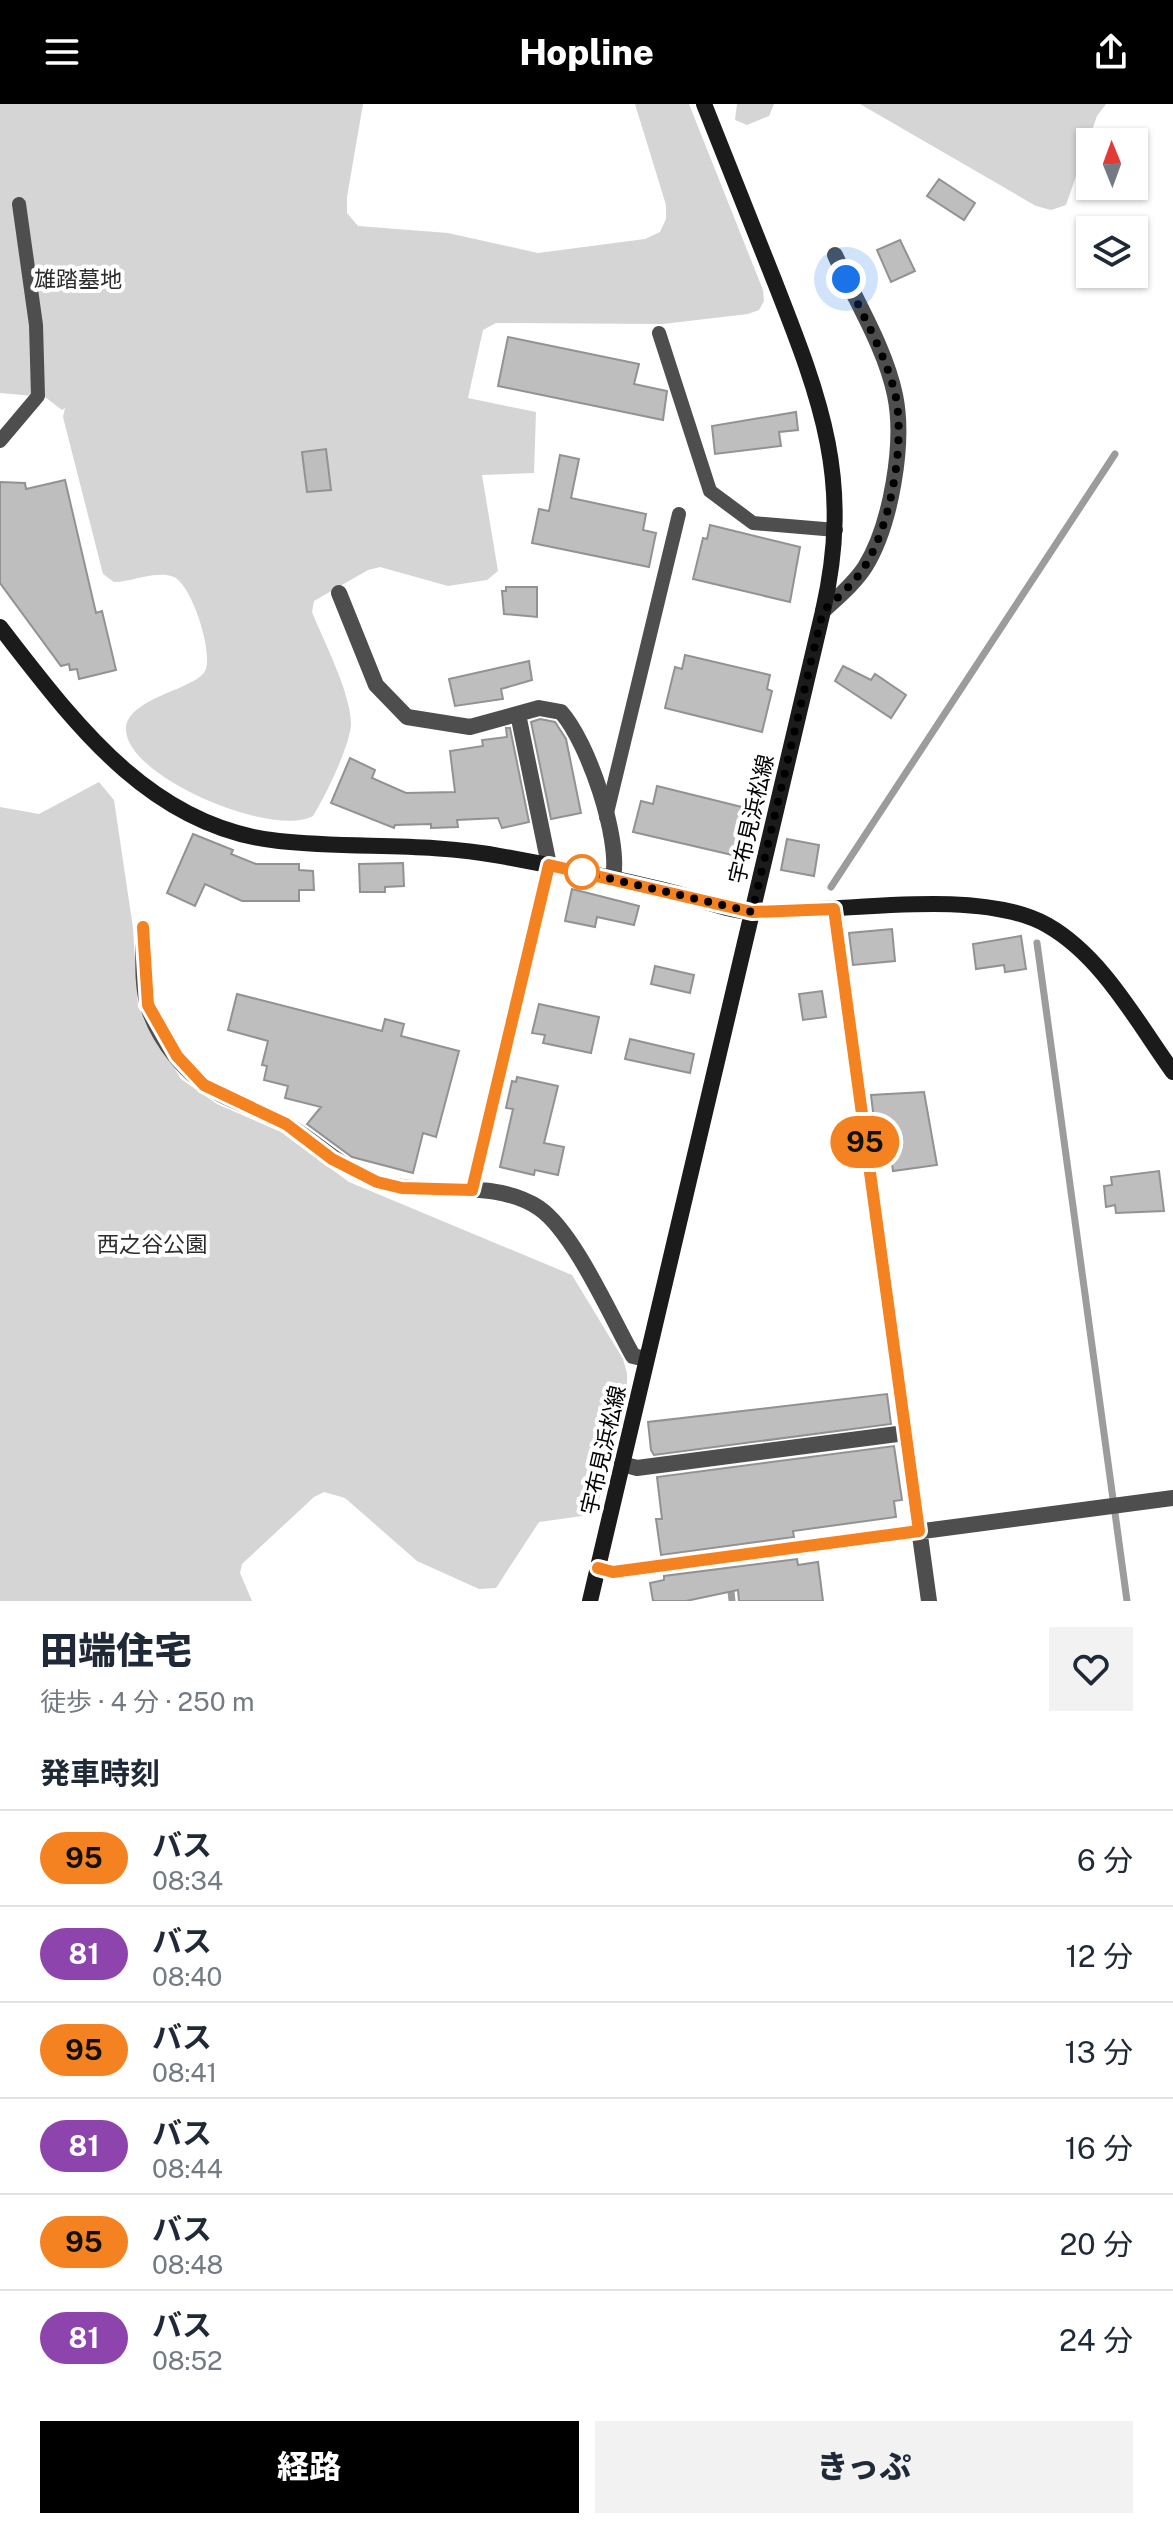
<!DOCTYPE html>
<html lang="ja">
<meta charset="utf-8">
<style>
body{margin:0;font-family:"Public Sans","Noto Sans JP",sans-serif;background:#f2f2f3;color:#1f2937;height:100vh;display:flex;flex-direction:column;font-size:30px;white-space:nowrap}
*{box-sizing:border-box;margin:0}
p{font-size:26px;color:#747a83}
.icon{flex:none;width:44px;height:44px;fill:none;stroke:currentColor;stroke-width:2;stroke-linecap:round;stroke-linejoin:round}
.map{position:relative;height:1497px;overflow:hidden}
.details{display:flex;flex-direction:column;background:#fff;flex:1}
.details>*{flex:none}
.badge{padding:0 16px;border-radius:26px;font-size:28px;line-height:52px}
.needle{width:52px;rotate:359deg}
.buttons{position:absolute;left:1076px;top:24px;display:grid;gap:16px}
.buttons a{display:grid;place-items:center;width:72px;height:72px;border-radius:0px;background:#fff;box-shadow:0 2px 6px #0004;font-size:40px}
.you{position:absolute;width:40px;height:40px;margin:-20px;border:6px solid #fff;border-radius:50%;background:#1a73e8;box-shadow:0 0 0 12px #1a73e833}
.map>.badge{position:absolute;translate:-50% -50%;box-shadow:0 0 0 4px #fff}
h2{padding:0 40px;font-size:30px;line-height:72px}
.round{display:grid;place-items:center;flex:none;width:84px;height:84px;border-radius:0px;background:#f2f2f3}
.head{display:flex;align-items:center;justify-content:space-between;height:136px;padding:0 40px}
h1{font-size:38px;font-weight:800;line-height:60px}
.action{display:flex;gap:16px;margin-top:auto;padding:16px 40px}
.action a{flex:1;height:92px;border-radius:0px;background:#000;color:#fff;font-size:32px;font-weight:800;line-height:92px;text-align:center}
.action a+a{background:#f2f2f3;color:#1f2937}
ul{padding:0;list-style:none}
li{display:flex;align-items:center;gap:24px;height:96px;padding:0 40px;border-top:2px solid #e0e1e3}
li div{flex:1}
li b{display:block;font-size:30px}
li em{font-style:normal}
li .badge{min-width:88px;font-weight:700;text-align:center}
header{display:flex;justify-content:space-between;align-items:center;height:104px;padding:0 40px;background:#000;color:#fff;font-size:36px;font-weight:800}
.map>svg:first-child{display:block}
</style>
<header><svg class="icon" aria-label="menu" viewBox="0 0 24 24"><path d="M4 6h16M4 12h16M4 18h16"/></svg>Hopline<svg class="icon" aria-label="share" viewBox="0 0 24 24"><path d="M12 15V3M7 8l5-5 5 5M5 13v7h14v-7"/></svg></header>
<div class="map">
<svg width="1173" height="1497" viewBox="0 0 1173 1497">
<rect width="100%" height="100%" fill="#fff"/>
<!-- green -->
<path fill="#d5d5d5" d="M 0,0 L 363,0 L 347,93 L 347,109 L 358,122 L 448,129 L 538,149 L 645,135 L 660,128 L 666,115 L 666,101 L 635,0 L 689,0 L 763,186 L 764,197 L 759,206 L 748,210 L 663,220 L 496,219 L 483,226 L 468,294 L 536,308 L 534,369 L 482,371 L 498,467 L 487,476 L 448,482 L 380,463 L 368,466 L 314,497 L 312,508 C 324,538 351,589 351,620 C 350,642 325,693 313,712 C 274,734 130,675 126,627 C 124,594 195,586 205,567 C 214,550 192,481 174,473 C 156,466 133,478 114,478 L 103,470 L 63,313 L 65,304 L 62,306 L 45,293 L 0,289 Z
M 737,0 L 774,0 L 769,12 L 747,21 L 735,16 Z
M 860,0 L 1106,0 L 1097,12 L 1066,101 L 1051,106 L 1036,102 Z
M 99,678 L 114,696 L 133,824 L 138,903 L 181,975 L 217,1000 L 281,1028 L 349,1078 L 572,1171 L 623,1255 L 627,1269 L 627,1285 L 597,1404 L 582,1412 L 539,1418 L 496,1484 L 479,1485 L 417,1457 L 345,1394 L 324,1388 L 314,1393 L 242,1460 L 240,1469 L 252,1497 L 0,1497 L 0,703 L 39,710 Z"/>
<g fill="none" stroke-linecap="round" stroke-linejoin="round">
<!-- stream -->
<path stroke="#9c9c9c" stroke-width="7" d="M 831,783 L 1115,350
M 1037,839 L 1113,1395
M 1115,1409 L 1127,1497
M 730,1478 L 732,1497"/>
</g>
<!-- building -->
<path fill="#bebebe" stroke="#929292" stroke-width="2" d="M 939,75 L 975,99 L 964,116 L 927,92 Z
M 900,136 L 915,167 L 891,178 L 877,146 Z
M 508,233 L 639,260 L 634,280 L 667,287 L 663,316 L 498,282 Z
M 796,308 L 798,326 L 779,328 L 781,342 L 715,350 L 712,322 Z
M 326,345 L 331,386 L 307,388 L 302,348 Z
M 560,351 L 579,355 L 571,394 L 646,410 L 643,426 L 656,429 L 649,463 L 532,439 L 539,405 L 549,407 Z
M 65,376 L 96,509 L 102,507 L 116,566 L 79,575 L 77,565 L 70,566 L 69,560 L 61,562 L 0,479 L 0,378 L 25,379 L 26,385 Z
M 710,421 L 800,443 L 790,498 L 693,475 L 703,434 L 707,435 Z
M 506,483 L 537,483 L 537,513 L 504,510 L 502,487 L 506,487 Z
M 685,551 L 770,571 L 767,585 L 772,587 L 762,628 L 665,604 L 675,563 L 682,565 Z
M 529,557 L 532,576 L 501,585 L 503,595 L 455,602 L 449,575 Z
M 843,562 L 871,576 L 875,570 L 906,591 L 891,614 L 835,577 Z
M 540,615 L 555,618 L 566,635 L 581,709 L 551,715 L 531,618 Z
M 506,624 L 510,624 L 529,718 L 502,724 L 498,714 L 457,716 L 458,723 L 431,724 L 431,720 L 395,721 L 394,724 L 331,699 L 350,654 L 375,666 L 372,674 L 406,689 L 455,688 L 450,647 L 483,642 L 482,636 L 507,633 Z
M 657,682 L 746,704 L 742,721 L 749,723 L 741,753 L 633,728 L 641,697 L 653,700 Z
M 193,730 L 233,746 L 231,750 L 256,760 L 299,760 L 299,766 L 313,767 L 314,786 L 299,786 L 299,797 L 242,797 L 205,780 L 195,802 L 167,789 Z
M 787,735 L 819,741 L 814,772 L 781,766 Z
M 403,759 L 404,782 L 385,783 L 385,788 L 360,788 L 359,760 Z
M 572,785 L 639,802 L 634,821 L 597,813 L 595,823 L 565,817 Z
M 892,825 L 895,857 L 853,861 L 849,829 Z
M 1021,832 L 1026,865 L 1005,868 L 1004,861 L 976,865 L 973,840 Z
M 655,862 L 694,871 L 690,889 L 651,880 Z
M 822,887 L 826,913 L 803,916 L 799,890 Z
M 237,890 L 382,927 L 385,915 L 404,920 L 401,932 L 459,947 L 436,1033 L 423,1029 L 413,1069 L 352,1053 L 307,1020 L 321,1003 L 285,994 L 288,982 L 264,976 L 267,962 L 262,961 L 268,937 L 228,926 Z
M 539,900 L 599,913 L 591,949 L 543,939 L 545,931 L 532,929 Z
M 630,935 L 694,950 L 690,969 L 625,955 Z
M 517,973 L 558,982 L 544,1039 L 564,1043 L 558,1071 L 535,1066 L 534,1071 L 500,1063 L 513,1005 L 506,1004 L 512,977 L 516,978 Z
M 924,988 L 937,1061 L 893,1067 L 887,1023 L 875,1025 L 871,991 Z
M 1159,1067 L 1164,1107 L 1116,1109 L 1115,1101 L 1106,1103 L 1104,1082 L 1112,1081 L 1111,1073 Z
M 887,1290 L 891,1320 L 654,1351 L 651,1346 L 648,1318 Z
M 894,1342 L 902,1396 L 894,1397 L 896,1413 L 793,1427 L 794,1433 L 661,1451 L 656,1415 L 662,1415 L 657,1373 Z
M 797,1455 L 798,1461 L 818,1458 L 823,1497 L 739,1497 L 738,1486 L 686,1497 L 653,1497 L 650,1479 L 664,1476 L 664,1472 Z"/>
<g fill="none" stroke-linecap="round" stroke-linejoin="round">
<!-- lane -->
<path stroke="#4e4e4e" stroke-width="14" d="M 659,229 L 710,387 L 753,419 L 836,426
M 0,337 L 38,292 L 36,221 L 19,100
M 606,713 L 679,410"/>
<!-- street -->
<path stroke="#4e4e4e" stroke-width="16" d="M 339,489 L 376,581 L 407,613 L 470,623 L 539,604 L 561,608 C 588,638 621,735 613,774
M 823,507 C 838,493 854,480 865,463 C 891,421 905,339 895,291 C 885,243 855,196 835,151
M 834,805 L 929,1497
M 143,823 C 144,848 141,878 148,902 C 158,936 188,974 220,990 C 243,1002 269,1009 291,1023 C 329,1047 355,1078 402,1083 C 447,1089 498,1077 539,1104 C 574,1128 611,1213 633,1252 L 646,1255
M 472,1086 L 549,761 L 518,610
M 622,1360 L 637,1364 L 905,1329
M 598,1464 L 613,1468 L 1173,1394"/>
<!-- secondary -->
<path stroke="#1b1b1b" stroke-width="16" d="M 0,523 C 73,617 150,724 279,737 C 353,745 426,738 500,752 C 555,762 609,773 664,786 C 693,793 726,807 755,808 C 836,809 978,782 1047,821 C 1102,852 1137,918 1173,968
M 590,1497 L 823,507 C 853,376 821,296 774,176 C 751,117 727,59 704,0"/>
</g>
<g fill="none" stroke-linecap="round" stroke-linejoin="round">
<!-- line casing -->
<g stroke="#fff" stroke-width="18">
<path id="line" d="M 143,823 L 148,901 L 177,952 L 204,981 L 286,1020 L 332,1055 L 377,1078 L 402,1084 L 472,1086 L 549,761 L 752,808 L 834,805 L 919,1427 L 613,1468 L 598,1464"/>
</g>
<!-- line -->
<use href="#line" stroke="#f58220" stroke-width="12"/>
<!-- walk -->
<path stroke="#000" stroke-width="8" stroke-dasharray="0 14.4" d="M 582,768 L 752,808 L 823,507 C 838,493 854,480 865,462 C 891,421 906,337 895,289 C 885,250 863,212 846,175"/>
</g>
<!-- markers -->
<circle fill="#fff" stroke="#f58220" stroke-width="4" cx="582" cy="768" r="16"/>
<g text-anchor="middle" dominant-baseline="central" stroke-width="8" stroke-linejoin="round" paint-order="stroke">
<!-- park labels -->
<g font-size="22" fill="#2c2c2c" stroke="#fff">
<text x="78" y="175">雄踏墓地</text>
<text x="152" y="1140">西之谷公園</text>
</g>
<!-- street labels -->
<g font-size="22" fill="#000" stroke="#fff">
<text transform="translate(751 715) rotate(-77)">宇布見浜松線</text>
<text transform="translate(603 1346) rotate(-77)">宇布見浜松線</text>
</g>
</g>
</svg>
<div class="buttons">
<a><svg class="needle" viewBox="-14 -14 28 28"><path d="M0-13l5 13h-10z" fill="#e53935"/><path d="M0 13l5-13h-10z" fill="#747a83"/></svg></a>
<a><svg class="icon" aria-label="layers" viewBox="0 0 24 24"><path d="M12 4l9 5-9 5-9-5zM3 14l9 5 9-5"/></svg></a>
</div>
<div class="you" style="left:846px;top:175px"></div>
<b class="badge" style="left:865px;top:1038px;background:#f58220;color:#111">95</b>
</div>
<section class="details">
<div class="head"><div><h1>田端住宅</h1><p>徒歩 · 4 分 · 250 m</p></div><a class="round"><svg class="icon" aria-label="heart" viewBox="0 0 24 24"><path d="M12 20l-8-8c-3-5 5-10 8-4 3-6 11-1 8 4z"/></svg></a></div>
<h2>発車時刻</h2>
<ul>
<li><span class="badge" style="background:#f58220;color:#111">95</span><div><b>バス</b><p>08:34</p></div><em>6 分</em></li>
<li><span class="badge" style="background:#8e44ad;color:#fff">81</span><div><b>バス</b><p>08:40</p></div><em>12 分</em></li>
<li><span class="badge" style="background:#f58220;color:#111">95</span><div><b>バス</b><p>08:41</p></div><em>13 分</em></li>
<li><span class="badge" style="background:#8e44ad;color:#fff">81</span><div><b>バス</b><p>08:44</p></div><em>16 分</em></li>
<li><span class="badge" style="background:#f58220;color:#111">95</span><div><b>バス</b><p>08:48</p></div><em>20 分</em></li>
<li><span class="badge" style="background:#8e44ad;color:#fff">81</span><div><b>バス</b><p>08:52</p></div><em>24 分</em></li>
</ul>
<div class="action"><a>経路</a><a>きっぷ</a></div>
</section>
